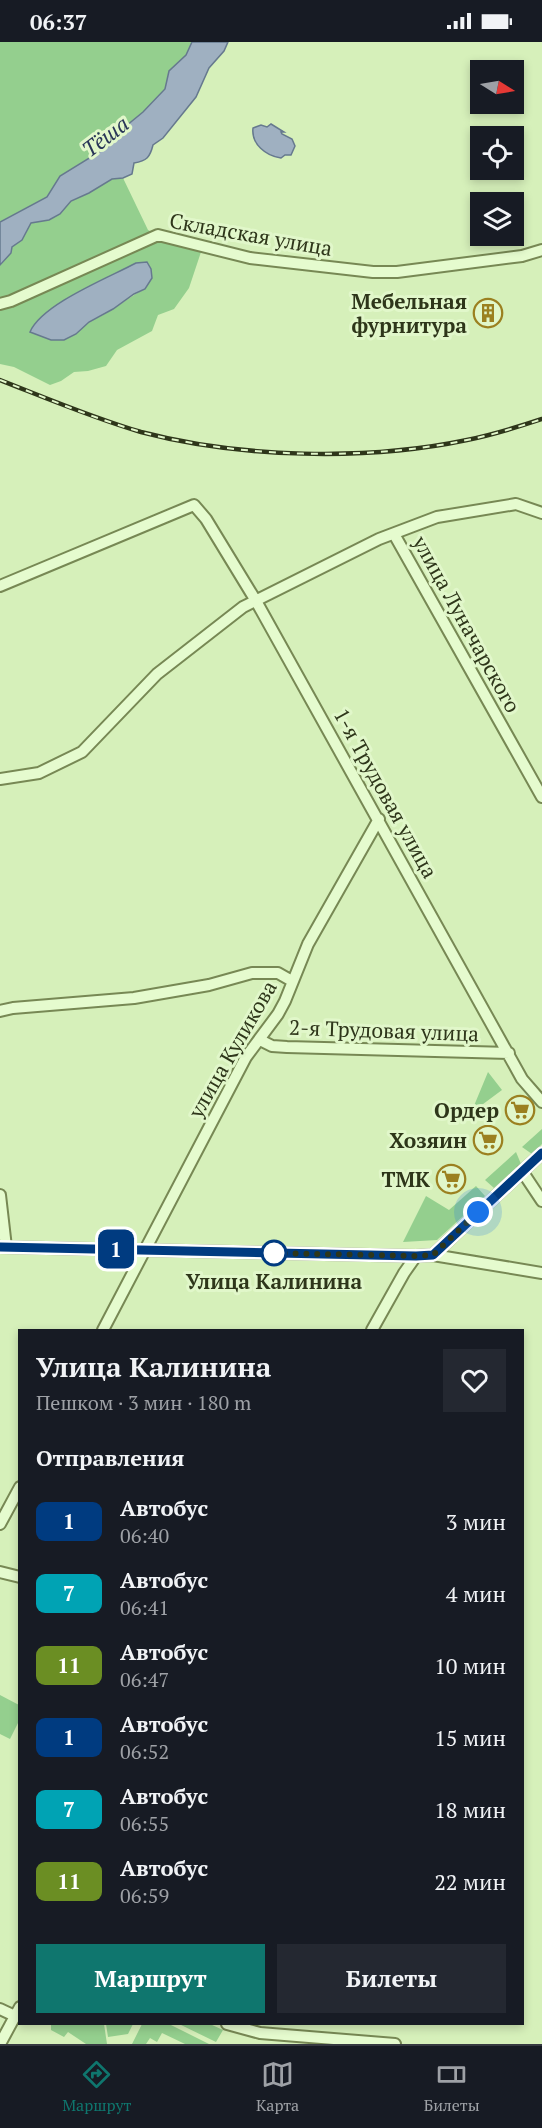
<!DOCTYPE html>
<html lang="ru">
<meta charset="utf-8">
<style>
body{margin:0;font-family:"PT Serif",serif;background:#242831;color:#f1f3f6;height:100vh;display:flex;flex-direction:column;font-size:22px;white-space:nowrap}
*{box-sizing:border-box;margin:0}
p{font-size:20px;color:#9ea1a6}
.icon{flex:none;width:33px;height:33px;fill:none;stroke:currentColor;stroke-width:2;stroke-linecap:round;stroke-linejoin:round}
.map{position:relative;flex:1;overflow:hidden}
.sheet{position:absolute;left:18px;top:1287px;width:506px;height:696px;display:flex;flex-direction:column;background:#171b24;border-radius:0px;box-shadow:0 3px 9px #0003}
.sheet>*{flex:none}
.badge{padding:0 12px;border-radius:9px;font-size:21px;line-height:39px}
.needle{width:39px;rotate:101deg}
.fabs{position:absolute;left:470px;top:18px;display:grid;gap:12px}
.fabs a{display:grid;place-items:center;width:54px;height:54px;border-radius:0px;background:#171b24;box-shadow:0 3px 9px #0003;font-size:30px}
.you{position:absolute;width:30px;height:30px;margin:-15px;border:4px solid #fff;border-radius:50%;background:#1a73e8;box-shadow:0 0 0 9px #1a73e833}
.map>.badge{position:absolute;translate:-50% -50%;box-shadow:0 0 0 3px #fff}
h2{padding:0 18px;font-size:22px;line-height:54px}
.round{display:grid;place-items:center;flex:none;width:63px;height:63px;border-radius:0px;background:#242831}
.overview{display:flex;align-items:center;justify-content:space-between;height:102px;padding:0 18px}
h1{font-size:28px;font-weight:600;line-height:45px}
.action{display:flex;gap:12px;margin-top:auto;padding:12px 18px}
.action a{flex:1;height:69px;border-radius:0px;background:#0f766e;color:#fff;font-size:24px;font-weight:600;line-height:69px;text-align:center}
.action a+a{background:#242831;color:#f1f3f6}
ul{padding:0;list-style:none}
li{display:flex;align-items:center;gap:18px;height:72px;padding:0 18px}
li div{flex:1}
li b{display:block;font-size:22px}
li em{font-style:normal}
li .badge{min-width:66px;font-weight:700;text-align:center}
.status{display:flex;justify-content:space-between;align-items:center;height:42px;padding:0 30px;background:#171b24;direction:ltr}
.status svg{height:16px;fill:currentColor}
.menu{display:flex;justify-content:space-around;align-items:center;height:84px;border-top:2px solid #363941;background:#171b24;font-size:16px;color:#9ea1a6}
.menu a{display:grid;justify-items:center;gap:3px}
.menu .active{color:#0f766e}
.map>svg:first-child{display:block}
</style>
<div class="status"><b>06:37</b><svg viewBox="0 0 49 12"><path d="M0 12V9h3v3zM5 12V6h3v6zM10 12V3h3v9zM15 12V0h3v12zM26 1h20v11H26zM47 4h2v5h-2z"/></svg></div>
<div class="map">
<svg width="542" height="2002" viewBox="0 0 542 2002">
<rect width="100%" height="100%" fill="#d6f0ba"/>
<!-- green -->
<path fill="#94cf8e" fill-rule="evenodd" d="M 0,0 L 192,0 L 186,13 L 169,29 L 165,47 L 143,70 L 126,84 L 109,104 L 60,134 L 47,155 L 0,180 Z
M 123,136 L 148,188 L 158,193 L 11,259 L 0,256 L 0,223 L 11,211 L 12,205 L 22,198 L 31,181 L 49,178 L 60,172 L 71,159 L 89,151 L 112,137 Z
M 156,197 L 202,207 L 189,246 L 174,267 L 158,273 L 152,289 L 117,308 L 106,324 L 88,329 L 74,330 L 61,339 L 50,343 L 14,325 L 0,322 L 0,266 ZM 115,232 L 145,247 C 129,254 101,279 86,279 C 72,279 57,275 43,273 L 80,249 Z
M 488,1030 L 502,1048 L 471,1071 Z
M 542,1087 L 542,1102 L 532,1112 L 522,1105 Z
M 516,1110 L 521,1122 L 494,1146 L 485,1138 Z
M 476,1144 L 485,1154 L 437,1198 L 403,1200 L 426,1154 L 449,1168 Z
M 0,1653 L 19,1663 L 19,1679 L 10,1697 L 0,1692 Z
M 51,1982 L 104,1982 L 107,2002 L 86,2002 L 68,1990 L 64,1995 L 51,1988 Z
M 106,1982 L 133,1982 L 128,1992 L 108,1995 Z
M 142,1982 L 169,1982 L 209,2002 L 185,2002 L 162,1991 L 157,2000 L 150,1996 L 146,2002 L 132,2002 Z
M 179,1982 L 210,1982 L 223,1988 L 216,2000 Z"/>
<!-- water -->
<path fill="#9fb0c1" stroke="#66798e" stroke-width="1.5" d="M 192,0 L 228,0 L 224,9 L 209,26 L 196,55 L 163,96 L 153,103 C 150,115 147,119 134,121 L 132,132 L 123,136 L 112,137 L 89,151 L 71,159 L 60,172 L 49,178 L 31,181 L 22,198 L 12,205 L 11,211 L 0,223 L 0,180 L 47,155 L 60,134 L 109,104 L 126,84 L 143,70 L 165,47 L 169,29 L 186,13 Z
M 271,82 L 284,90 L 281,90 L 282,92 L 292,97 L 295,104 L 291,113 L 285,113 L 281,116 C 266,114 251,102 253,86 L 261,83 L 267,85 Z
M 147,220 L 151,227 L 152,236 L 145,247 L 134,252 L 113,267 L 89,280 L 76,292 L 64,298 L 51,298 L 30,290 C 42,262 108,236 136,221 Z"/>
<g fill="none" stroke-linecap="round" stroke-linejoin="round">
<!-- minor casing -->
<g stroke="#778854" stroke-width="14">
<path id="minor" d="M 0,262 L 11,259 L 158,193 L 250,216 L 373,230 L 397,230 L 522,214 L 542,208
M 394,492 L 542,755
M 0,544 L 194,463 L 206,477 L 256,559 L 522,1037 L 542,1060
M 0,737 L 39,731 L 82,710 L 157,632 L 243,565 L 379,497 L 437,475 L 516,462 L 542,471
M 0,969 L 13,966 L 134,956 L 209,943 L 252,931 L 278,931 L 292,939
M 260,998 L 272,1004 L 287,1005 L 509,1011
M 522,1129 L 542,1159
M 0,1153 L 6,1205
M 0,1205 L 416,1214 L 433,1213 L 542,1231
M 433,1213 L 542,1111
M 103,1288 L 246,1015 L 278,972 L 285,959 L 308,902 L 379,777
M 372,1288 L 404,1231 L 416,1214
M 0,1482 L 20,1445
M 0,1530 L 20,1535
M 0,1967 L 15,1974
M 227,1982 L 260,1991 L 395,2002
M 0,2002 L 20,1965"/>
</g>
<!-- minor -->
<use href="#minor" stroke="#e5fbce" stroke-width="10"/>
<!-- rail casing -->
<g stroke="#2e361a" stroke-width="4.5">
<path id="rail" d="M 0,338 C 46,356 93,376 141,390 C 240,416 367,419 467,398 C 492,393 518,385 542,377"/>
</g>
<!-- rail -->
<use href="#rail" stroke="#e1f7ca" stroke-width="2" stroke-dasharray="7" stroke-linecap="butt"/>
</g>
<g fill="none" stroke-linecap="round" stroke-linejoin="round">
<!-- line casing -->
<g stroke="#fff" stroke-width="14">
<path id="line" d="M 0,1205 L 416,1214 L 433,1213 L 542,1111"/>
</g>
<!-- line -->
<use href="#line" stroke="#003b80" stroke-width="9"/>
<!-- walk -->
<path stroke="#2e361a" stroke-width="6" stroke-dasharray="0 10.8" d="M 274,1211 L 416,1214 L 433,1213 L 478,1170"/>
</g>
<!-- icons -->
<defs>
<g id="building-ring" transform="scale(1.5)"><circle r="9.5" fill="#e1f7ca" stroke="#9b8020" stroke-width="1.5"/><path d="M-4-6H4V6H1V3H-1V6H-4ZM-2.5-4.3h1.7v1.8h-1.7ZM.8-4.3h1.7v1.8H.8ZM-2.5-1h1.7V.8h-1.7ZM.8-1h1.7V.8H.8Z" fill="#9b8020"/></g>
<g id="supermarket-ring" transform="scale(1.5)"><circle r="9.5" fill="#e1f7ca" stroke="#9b8020" stroke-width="1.5"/><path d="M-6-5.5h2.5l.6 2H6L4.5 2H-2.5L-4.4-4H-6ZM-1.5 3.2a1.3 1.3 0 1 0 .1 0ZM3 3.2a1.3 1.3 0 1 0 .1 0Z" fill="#9b8020"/></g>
</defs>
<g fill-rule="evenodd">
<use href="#building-ring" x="488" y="271"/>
<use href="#supermarket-ring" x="520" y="1068"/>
<use href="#supermarket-ring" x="488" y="1098"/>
<use href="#supermarket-ring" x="451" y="1137"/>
</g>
<!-- markers -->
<circle fill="#fff" stroke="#003b80" stroke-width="3" cx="274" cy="1211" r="12"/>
<g text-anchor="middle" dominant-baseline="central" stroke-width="6" stroke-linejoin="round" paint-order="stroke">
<!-- street labels -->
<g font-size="21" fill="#2e361a" stroke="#e1f7ca">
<text transform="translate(251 192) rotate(10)">Складская улица</text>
<text transform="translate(467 582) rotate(61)">улица Луначарского</text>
<text transform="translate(386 751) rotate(61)">1-я Трудовая улица</text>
<text transform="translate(384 988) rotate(2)">2-я Трудовая улица</text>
<text transform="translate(232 1007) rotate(-60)">улица Куликова</text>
</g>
<!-- poi labels -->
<g font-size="21" font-weight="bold" fill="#2e361a" stroke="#e1f7ca" text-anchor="end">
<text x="467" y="259">Мебельная<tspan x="467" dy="24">фурнитура</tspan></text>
<text x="499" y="1068">Ордер</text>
<text x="467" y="1098">Хозяин</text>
<text x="430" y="1137">ТМК</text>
</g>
<!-- stop labels -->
<g font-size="21" font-weight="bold" fill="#2e361a" stroke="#e1f7ca">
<text x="274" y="1239">Улица Калинина</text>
</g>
<!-- water labels -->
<g font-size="22" font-style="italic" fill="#283557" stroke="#e1f7ca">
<text transform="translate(105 94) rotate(-37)">Тёша</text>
</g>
</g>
</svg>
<div class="fabs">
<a><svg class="needle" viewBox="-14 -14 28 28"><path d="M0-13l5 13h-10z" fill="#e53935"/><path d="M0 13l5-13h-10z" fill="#9ea1a6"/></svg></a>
<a><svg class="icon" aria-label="locate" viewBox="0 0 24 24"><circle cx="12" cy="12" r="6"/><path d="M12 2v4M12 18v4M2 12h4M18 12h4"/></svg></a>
<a><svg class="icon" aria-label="layers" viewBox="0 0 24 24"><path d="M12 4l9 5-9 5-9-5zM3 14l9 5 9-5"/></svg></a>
</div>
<div class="you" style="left:478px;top:1170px"></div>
<b class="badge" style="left:116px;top:1207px;background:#003b80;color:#fff">1</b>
<section class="sheet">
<div class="overview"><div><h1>Улица Калинина</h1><p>Пешком · 3 мин · 180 m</p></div><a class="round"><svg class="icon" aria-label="heart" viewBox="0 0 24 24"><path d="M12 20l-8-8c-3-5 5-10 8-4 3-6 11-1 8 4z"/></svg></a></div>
<h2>Отправления</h2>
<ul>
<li><span class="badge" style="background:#003b80;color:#fff">1</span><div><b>Автобус</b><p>06:40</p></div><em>3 мин</em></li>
<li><span class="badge" style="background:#00a3b4;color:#fff">7</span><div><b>Автобус</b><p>06:41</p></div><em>4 мин</em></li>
<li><span class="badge" style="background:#6b8e23;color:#fff">11</span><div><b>Автобус</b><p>06:47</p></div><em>10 мин</em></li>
<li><span class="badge" style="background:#003b80;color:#fff">1</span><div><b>Автобус</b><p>06:52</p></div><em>15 мин</em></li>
<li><span class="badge" style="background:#00a3b4;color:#fff">7</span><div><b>Автобус</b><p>06:55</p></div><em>18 мин</em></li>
<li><span class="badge" style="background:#6b8e23;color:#fff">11</span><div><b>Автобус</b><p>06:59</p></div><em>22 мин</em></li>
</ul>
<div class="action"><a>Маршрут</a><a>Билеты</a></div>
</section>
</div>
<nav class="menu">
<a class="active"><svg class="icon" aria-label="directions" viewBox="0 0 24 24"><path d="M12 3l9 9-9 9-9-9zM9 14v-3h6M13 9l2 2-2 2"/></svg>Маршрут</a>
<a><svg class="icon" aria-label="map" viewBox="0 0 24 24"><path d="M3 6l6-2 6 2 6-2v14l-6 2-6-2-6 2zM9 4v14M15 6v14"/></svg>Карта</a>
<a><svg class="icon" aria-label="tickets" viewBox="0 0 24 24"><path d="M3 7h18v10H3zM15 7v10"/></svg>Билеты</a>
</nav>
